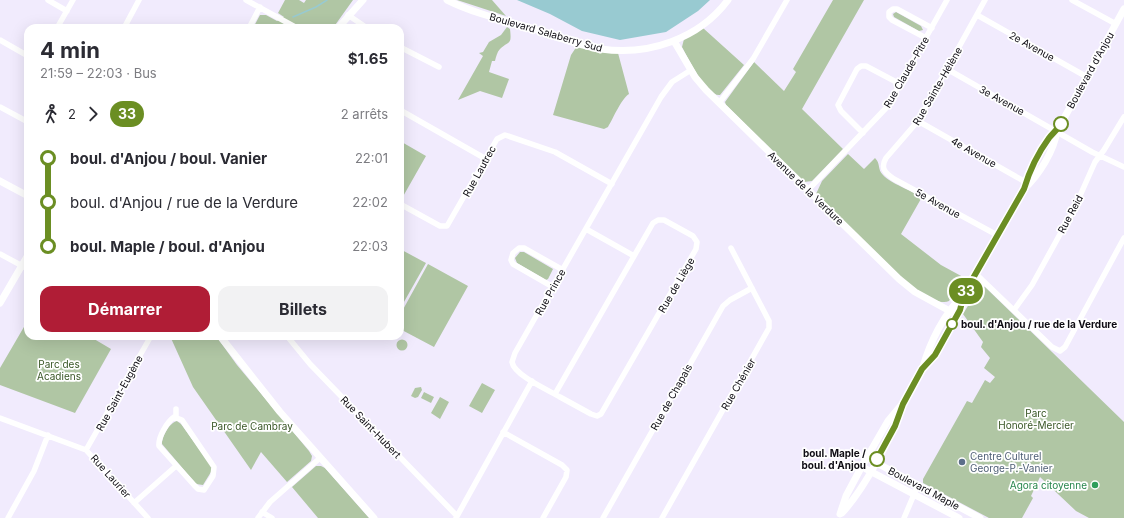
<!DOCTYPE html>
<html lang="fr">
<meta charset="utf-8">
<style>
body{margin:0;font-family:Inter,sans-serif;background:#f2f2f3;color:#2b2b33;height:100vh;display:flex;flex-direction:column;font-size:15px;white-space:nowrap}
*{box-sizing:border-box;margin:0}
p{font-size:13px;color:#7c7c81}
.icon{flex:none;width:22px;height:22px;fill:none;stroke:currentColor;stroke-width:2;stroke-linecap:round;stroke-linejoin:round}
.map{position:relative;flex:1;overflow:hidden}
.panel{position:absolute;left:24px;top:24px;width:380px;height:316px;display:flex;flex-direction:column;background:#fff;border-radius:12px;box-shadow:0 4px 16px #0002}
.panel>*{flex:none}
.badge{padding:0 8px;border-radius:13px;font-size:14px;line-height:26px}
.map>.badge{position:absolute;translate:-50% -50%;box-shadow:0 0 0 2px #fff}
.legs{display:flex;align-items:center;gap:6px;height:44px;padding:0 16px;font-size:13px}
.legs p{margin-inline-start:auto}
.head{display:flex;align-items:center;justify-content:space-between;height:68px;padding:0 16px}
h1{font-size:22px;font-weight:700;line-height:30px}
.cta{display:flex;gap:8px;margin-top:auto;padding:8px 16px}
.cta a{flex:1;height:46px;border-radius:12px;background:#b01d36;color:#fff;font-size:16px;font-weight:700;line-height:46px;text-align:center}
.cta a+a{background:#f2f2f3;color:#2b2b33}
ul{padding:0 16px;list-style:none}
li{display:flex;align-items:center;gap:14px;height:44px;font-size:15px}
li i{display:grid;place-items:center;width:6px;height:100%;margin:0 5px;background:currentColor}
li i::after{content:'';width:10px;height:10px;margin:-5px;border:3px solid;border-radius:50%;background:#fff}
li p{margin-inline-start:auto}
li:first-child i{background:linear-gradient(#0000 50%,currentColor 0)}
li:last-child i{background:linear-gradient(currentColor 50%,#0000 0)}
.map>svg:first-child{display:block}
</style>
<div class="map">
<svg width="1124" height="518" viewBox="0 0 1124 518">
<rect width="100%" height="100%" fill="#f1ebfd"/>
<!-- green -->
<path fill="#b0c6a4" d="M 285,0 L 299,0 L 304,3 L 306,0 L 353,0 L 333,28 L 253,28 L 260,15 L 266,15 L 277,21 L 284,17 L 278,13 Z
M 457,0 L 492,0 L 506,16 Z
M 833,0 L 864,0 L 802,109 L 843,149 L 812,181 L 804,182 L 726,105 L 725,102 L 754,62 L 784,91 L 796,72 L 793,69 Z
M 896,12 L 921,26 L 923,30 L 919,31 L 894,17 L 893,14 Z
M 507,27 L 510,29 C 512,46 509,40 500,49 C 497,52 496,57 495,61 L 492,61 L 489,72 L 509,79 L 502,98 L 480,91 L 458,100 L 483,56 L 479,53 L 483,52 L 489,42 L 501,35 Z
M 703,28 L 744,65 L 720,95 C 707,97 688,58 682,47 L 684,39 Z
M 577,46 L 618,53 L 629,94 C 621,99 613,119 608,127 L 604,129 L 553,115 L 571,55 Z
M 400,141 L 426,156 L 401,200 L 400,200 Z
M 848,154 L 864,169 L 875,158 C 881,164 877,169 883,175 C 890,183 912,191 922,197 L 901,234 L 941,265 L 963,277 L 949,301 C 938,307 913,287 904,280 L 816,194 L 822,181 Z
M 400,249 L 426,263 L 400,309 Z
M 520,252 L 524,252 L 553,269 L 548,279 L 546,280 L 517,263 L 515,258 Z
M 428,264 L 468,286 L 434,347 L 400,329 L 400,315 Z
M 980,286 L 985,287 L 1124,422 L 1124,518 L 1089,518 L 1076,511 L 1040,477 L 1031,496 L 1033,498 L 1022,518 L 989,518 L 923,483 L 923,479 L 967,401 L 972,403 L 985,380 L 990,383 L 995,377 L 984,368 L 990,358 L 981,347 L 983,342 L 963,314 Z
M 28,320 L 28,336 L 89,336 L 111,349 L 75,413 L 0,385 L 0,368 Z
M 170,336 L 216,336 L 237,365 L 309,451 L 312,456 L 311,461 L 287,482 L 261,452 L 251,470 L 193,387 Z
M396.5 345a5.5 5.5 0 1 1 11 0a5.5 5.5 0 1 1-11 0Z
M 482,383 L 495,390 L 482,413 L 469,406 Z
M 421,387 L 422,390 L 418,397 L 415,398 L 411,396 L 415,388 Z
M 424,392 L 434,397 L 431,403 L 421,398 Z
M 440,397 L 449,402 L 440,419 L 431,413 Z
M 177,421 L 181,424 L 212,467 L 211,472 L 203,485 L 196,484 L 162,444 C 162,437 169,423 177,421 Z
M 316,466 L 321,466 L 325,468 L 369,518 L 318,518 L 292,487 Z"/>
<!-- water -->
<path fill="#98cad1" d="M 517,0 L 710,0 L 698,11 L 666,32 L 620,40 L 582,31 L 550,14 Z"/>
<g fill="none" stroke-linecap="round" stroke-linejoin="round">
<!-- stream -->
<path stroke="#98cad1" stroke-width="1.5" d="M 293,17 L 316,7 L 327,0"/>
<!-- minor -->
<path stroke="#fff" stroke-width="5.5" d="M 48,0 L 67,11
M 246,0 L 297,28
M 985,0 L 918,121 L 886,158 C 880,168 885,173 894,179 L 997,235
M 1072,0 L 1116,24
M 348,15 L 367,28
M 977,15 L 1087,77
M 57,28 L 73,0
M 124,28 L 139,0
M 249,28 L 260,7
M 926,38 L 892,20 L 889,17 L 889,12 L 893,9 L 897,9 L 932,28
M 0,40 L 28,56
M 400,47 L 439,67
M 947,69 L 1092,152 L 1124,167
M 719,103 L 753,59 L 787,0
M 0,107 L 28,122
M 400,110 L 486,159
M 918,121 L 1029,184
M 863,133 L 841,111 L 838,105 L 857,69 L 861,66 L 866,66 L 900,84
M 808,190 L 887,107 L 947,0
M 400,204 L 440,226 L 447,226 L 497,139 L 505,135 L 555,152 L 612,184
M 586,229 L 634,256
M 0,254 L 28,269
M 976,274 L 1052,347 L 1060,351 L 1065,347 L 1124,238
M 553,287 L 513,264 L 511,260 L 513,253 L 519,248 L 524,248 L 563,270
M 1014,310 L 1032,285 L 1075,207 L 1095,162 L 1104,150 L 1124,117
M 287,336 L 310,364 L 457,516
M 555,394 L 653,223 L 658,220 L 664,220 L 693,236 L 697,242 L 696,249 L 601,414 L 597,416 L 591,414 L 560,397 C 548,390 514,375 512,362 L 515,353 L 661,97 L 672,82 L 691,70
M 174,417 L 182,420 L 214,467 L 213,476 L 204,490 L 198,489 L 194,485 L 159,446 C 158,437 167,422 174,417 Z
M 176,417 L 176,409
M 0,418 L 86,450 L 148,518
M 503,432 L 562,465 L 567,470 L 566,477 L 543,518
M 86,450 L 151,336
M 134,503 L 176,466
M 262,512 L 272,518
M 8,518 L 34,471 L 48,435
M 258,518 L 270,502 L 320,458
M 456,518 L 532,381
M 603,518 L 723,306 L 730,300 L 752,288
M 662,518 L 769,328 L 769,321 L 731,248
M 904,518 L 918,485"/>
<!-- tertiary -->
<path stroke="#fff" stroke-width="7" d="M 447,0 C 473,13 503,20 531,28 C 553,35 577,46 601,49 C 648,56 699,39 728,0
M 338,28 L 363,0
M 674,41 L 695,77 L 706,90 L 899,279 L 915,292 L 957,315
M 0,181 L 28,196
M 1024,189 C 1039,175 1054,151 1057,131
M 0,303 L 28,255
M 220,336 L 280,412 L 374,518
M 923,367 C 930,342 944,314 963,295
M 871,460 L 980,518
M 866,469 L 959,518
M 842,513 C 865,488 890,440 901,408
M 840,514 L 846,496 L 862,466 L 888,421 L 903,403 L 922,369 L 935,355 L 960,310 L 964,294 L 1024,189 C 1029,169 1041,145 1057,131 L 1124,9"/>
</g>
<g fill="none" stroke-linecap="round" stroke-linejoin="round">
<!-- line-1 casing -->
<g stroke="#fff" stroke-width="9">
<path id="line-1" d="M 877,459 L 895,426 L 903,404 L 922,369 L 935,355 L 960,310 L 964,294 L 1024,189 C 1029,172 1038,153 1049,138 C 1053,133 1057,130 1061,124"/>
</g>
<!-- line-1 -->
<use href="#line-1" stroke="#6b8e23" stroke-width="6"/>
</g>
<!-- markers -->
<g fill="#fff" stroke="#6b8e23" stroke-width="2">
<circle cx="1061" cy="124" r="7"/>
<circle cx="952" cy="324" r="5"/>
<circle cx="877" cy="459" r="7"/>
</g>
<circle fill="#5c6f8a" stroke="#fff" stroke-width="1.5" cx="962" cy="462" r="4"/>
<circle fill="#2e9e5b" stroke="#fff" stroke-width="1.5" cx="1095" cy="485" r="4"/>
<g text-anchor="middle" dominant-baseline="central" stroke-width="3.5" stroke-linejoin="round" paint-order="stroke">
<!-- street labels -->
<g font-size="10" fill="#0e0c13" stroke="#fff">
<text transform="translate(546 32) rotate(16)">Boulevard Salaberry Sud</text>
<text transform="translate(1032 46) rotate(29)">2e Avenue</text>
<text transform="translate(1090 70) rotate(-61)">Boulevard d'Anjou</text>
<text transform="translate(906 72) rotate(-60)">Rue Claude-Pitre</text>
<text transform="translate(937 86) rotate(-60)">Rue Sainte-Hélène</text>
<text transform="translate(1002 100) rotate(29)">3e Avenue</text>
<text transform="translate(974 152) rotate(30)">4e Avenue</text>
<text transform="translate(479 171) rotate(-61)">Rue Lautrec</text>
<text transform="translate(806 188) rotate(44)">Avenue de la Verdure</text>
<text transform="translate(938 203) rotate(29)">5e Avenue</text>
<text transform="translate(1070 214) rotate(-62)">Rue Reid</text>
<text transform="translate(676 285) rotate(-60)">Rue de Liège</text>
<text transform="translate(550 292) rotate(-61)">Rue Prince</text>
<text transform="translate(738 384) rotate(-60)">Rue Chénier</text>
<text transform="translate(119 393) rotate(-61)">Rue Saint-Eugène</text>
<text transform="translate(671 397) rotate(-61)">Rue de Chapais</text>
<text transform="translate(371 427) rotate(46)">Rue Saint-Hubert</text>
<text transform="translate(111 476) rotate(48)">Rue Laurier</text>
<text transform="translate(924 488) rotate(28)">Boulevard Maple</text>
</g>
<!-- stop labels -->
<g font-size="10" font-weight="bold" fill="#0e0c13" stroke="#fff" text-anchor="start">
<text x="961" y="324">boul. d'Anjou / rue de la Verdure</text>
<text x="866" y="453" text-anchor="end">boul. Maple /<tspan x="866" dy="12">boul. d'Anjou</tspan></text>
</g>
<!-- park labels -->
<g font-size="10" fill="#375524" stroke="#fff">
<text x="59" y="364">Parc des<tspan x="59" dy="12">Acadiens</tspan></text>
<text x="1036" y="413">Parc<tspan x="1036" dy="12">Honoré-Mercier</tspan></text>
<text x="252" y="426">Parc de Cambray</text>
</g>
<!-- service labels -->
<g font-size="10" fill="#4e5e75" stroke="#fff" text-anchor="start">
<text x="970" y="456">Centre Culturel<tspan x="970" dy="12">George-P.-Vanier</tspan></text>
</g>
<!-- leisure labels -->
<g font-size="10" fill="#27864d" stroke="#fff" text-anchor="end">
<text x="1087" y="485">Agora citoyenne</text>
</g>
</g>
</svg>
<b class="badge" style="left:966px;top:291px;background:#6b8e23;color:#fff">33</b>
<section class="panel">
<div class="head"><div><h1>4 min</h1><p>21:59 – 22:03 · Bus</p></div><b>$1.65</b></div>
<div class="legs"><svg class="icon" aria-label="walk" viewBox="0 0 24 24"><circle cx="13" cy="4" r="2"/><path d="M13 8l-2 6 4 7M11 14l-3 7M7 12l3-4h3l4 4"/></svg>2<svg class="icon" aria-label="forward" viewBox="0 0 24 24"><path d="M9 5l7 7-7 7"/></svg><b class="badge" style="background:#6b8e23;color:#fff">33</b><p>2 arrêts</p></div>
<ul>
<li><i style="color:#6b8e23"></i><b>boul. d'Anjou / boul. Vanier</b><p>22:01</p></li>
<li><i style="color:#6b8e23"></i><span>boul. d'Anjou / rue de la Verdure</span><p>22:02</p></li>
<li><i style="color:#6b8e23"></i><b>boul. Maple / boul. d'Anjou</b><p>22:03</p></li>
</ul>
<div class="cta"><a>Démarrer</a><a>Billets</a></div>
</section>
</div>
